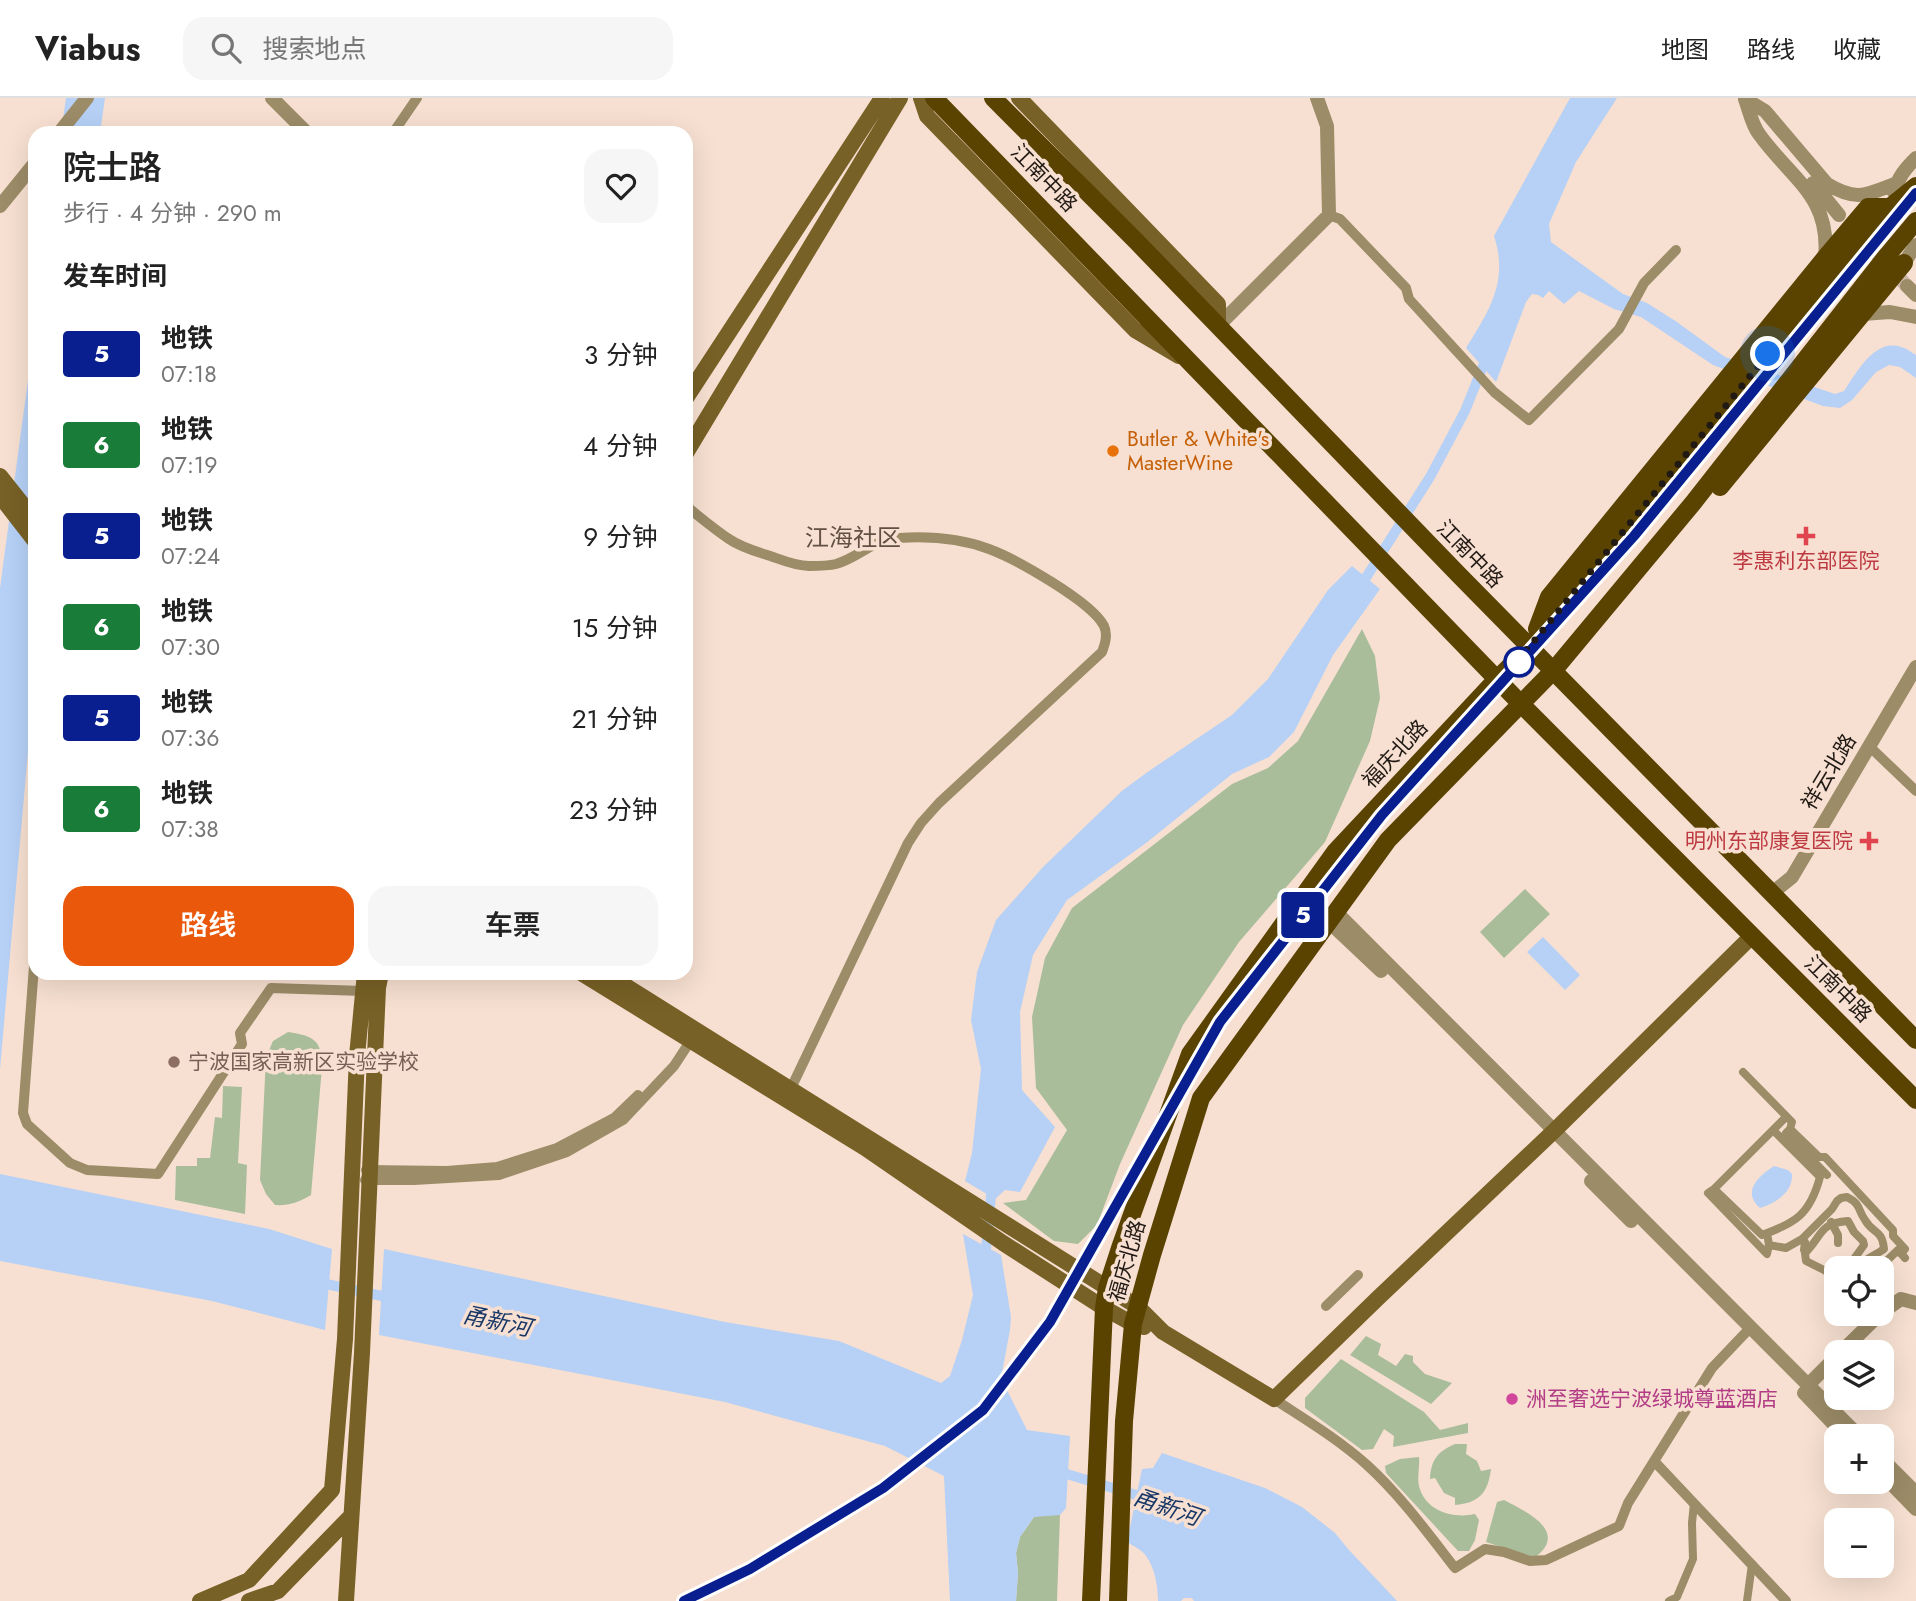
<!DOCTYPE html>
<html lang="zh">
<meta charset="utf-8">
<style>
body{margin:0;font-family:Jost,"Noto Sans SC",sans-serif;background:#f6f6f6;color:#222;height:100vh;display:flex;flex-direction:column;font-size:26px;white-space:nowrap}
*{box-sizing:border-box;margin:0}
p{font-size:23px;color:#767676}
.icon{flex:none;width:38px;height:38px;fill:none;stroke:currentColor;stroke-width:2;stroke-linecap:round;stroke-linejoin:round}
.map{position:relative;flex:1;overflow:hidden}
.sheet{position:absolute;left:28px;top:28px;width:665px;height:854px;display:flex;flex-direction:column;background:#fff;border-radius:21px;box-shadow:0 7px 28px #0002}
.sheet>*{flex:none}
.badge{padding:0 14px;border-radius:5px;font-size:24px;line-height:46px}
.fabs{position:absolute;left:1824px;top:1158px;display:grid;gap:14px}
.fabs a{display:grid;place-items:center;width:70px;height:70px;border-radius:14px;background:#fff;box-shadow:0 7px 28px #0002;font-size:35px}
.you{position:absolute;width:35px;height:35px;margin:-18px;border:5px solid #fff;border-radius:50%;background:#1a73e8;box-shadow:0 0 0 10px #1a73e833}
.map>.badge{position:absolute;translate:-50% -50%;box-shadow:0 0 0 4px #fff}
h2{padding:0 35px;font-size:26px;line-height:63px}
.round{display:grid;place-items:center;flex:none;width:74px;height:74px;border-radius:21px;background:#f6f6f6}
.headline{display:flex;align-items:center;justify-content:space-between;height:119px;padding:0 35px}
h1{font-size:33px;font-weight:600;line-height:52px}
.action{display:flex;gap:14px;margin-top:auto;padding:14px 35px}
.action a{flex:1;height:80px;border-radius:21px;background:#ea580c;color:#fff;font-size:28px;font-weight:600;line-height:80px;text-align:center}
.action a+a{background:#f6f6f6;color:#222}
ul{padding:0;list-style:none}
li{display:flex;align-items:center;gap:21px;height:91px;padding:0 35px}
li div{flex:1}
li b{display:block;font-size:26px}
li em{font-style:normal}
li .badge{min-width:77px;font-weight:700;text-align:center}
header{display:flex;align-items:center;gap:42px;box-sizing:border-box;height:98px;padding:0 35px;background:#fff;border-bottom:2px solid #e0e0e0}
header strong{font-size:33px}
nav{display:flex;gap:38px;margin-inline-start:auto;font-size:24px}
.search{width:490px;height:63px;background:#f6f6f6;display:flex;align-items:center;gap:18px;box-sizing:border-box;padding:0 24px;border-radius:21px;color:#767676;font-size:26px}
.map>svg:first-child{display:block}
</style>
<header>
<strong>Viabus</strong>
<div class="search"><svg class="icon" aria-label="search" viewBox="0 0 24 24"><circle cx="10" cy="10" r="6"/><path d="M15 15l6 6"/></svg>搜索地点</div>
<nav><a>地图</a><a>路线</a><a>收藏</a></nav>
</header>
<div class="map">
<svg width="1916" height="1503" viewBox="0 0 1916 1503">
<rect width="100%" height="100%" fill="#f7e0d1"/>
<!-- green -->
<path fill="#a9bd9a" d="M 1362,531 L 1375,558 L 1380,600 L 1370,643 L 1325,744 L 1239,844 L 1183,927 L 1120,1066 L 1097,1127 L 1078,1146 L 1054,1143 L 1003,1105 L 1026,1102 L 1067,1032 L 1036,990 L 1032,919 L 1045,860 L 1072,810 L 1232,686 L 1268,670 L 1298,643 Z
M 1525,791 L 1550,816 L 1504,860 L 1480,834 Z
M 288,934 C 314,938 322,942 322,969 L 311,1097 C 299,1104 289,1108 275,1107 L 266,1096 L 260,1082 L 266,959 L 273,943 Z
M 223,988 L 242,989 L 238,1065 L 247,1067 L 245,1116 L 175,1102 L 176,1068 L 197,1068 L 197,1060 L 210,1060 L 215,1019 L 222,1020 Z
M 1366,1238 L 1381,1246 L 1378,1257 L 1396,1268 L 1405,1256 L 1413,1258 L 1413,1264 L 1425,1276 L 1452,1285 L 1431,1306 L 1350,1257 Z
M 1341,1261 L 1424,1314 L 1440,1332 L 1468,1325 L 1468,1335 L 1393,1349 L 1394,1338 L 1384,1331 L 1373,1351 L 1362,1352 L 1305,1310 L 1305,1300 Z
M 1455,1346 L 1467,1346 L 1466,1356 L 1477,1363 L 1481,1373 L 1491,1371 C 1488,1395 1479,1405 1455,1407 L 1455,1400 L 1444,1395 L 1435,1380 L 1430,1381 C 1431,1362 1437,1354 1455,1346 Z
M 1419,1359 C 1420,1369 1417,1378 1419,1388 C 1425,1413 1453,1421 1475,1416 L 1479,1422 L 1475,1442 L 1469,1453 L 1458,1453 L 1386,1375 L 1385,1368 L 1400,1361 Z
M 1504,1402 C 1527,1414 1570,1434 1534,1460 L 1486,1444 L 1497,1404 Z
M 1046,1416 L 1060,1417 L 1057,1503 L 1016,1503 L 1018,1475 L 1016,1455 L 1020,1439 L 1034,1419 Z"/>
<!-- water -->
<path fill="#b6d0f6" d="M 66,0 L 105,0 L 100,35 L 61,35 Z
M 1570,0 L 1617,0 L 1576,64 L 1549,126 L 1551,144 L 1623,196 L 1647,205 L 1677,224 L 1725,259 L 1835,296 L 1844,293 C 1856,276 1874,240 1901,249 C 1906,250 1911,254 1916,257 L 1916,280 L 1900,269 L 1889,267 L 1876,274 L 1852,302 L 1840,310 L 1823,308 L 1713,267 L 1641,219 L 1614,211 L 1579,193 L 1564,206 L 1549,193 L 1543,200 L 1538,197 L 1532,196 L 1526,204 L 1496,284 L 1466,250 C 1489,213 1509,183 1494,138 Z
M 35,230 L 35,574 L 0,971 L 0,490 Z
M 1352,468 L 1380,491 L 1333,557 L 1294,634 L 1269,659 L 1232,676 L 1146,745 L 1067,802 L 1033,857 L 1020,914 L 1022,992 L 1055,1029 L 1020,1094 L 1005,1092 L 995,1101 L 965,1083 L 972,1055 L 981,971 L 971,922 L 977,874 L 996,822 L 1043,769 L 1123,692 L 1149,673 L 1232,617 L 1268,581 L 1328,492 Z
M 1543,839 L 1580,877 L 1565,892 L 1527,854 Z
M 1774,1068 L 1788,1072 L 1792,1076 C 1793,1095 1775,1105 1760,1110 C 1741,1093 1759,1078 1774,1068 Z
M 0,1076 L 269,1131 L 332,1151 L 325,1232 L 212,1203 L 0,1163 Z
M 963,1136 L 1001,1157 L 1011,1219 L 1010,1232 L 1001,1280 L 1027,1332 L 1070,1338 L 1066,1410 L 1060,1417 L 1034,1419 L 1020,1439 L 1016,1455 L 1018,1475 L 1016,1503 L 950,1503 L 944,1378 L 885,1348 L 725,1304 L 379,1237 L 384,1151 L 725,1224 L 839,1243 L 941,1285 L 950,1278 L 962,1242 L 973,1197 Z
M 1162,1355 L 1265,1390 L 1302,1409 L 1335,1435 L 1349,1452 L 1397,1503 L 1194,1503 L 1192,1500 L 1184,1500 L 1181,1503 L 1158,1503 C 1158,1489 1155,1470 1146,1458 C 1142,1452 1133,1448 1127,1444 L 1142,1371 L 1153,1370 Z"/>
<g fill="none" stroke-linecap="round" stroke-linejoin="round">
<!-- canal -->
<path stroke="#b6d0f6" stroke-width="10" d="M 1360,489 L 1430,379 L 1465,313 L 1487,258
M 985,1162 L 992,1087
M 317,1184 L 391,1200
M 1057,1373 L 1149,1401"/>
<!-- tertiary-tunnel -->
<path stroke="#ccb8ab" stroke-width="14" stroke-dasharray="14 7" stroke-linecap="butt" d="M 1857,135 L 1907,188"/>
<!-- pedestrian -->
<path stroke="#9c8c68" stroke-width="8" d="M 1743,974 L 1792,1024 L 1790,1031 L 1819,1059 L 1825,1059 L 1893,1132 L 1893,1138 L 1905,1151 L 1901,1156
M 1790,1031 L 1786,1035 L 1827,1077
M 1773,1032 L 1820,1079 C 1810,1116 1796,1125 1762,1137 L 1714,1091 L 1786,1019
M 1714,1091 L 1708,1095 L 1767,1156 L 1769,1147 L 1767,1135
M 1831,1124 L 1838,1137 L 1838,1145
M 1769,1147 L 1786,1150 L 1802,1141
M 1806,1154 L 1804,1152 L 1805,1144 L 1802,1141 L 1832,1111 L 1837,1103 L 1841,1100 L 1847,1099 C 1862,1107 1857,1111 1865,1122 C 1873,1136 1882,1131 1884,1151 C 1874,1158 1863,1162 1854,1171
M 1878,1171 L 1898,1152 L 1905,1160
M 1836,1180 L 1824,1172 L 1806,1163 L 1805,1155 C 1823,1137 1819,1125 1848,1123 L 1854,1134 L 1863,1143 L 1864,1147 L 1851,1165 L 1852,1171
M 1669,1503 L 1677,1499 L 1693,1461 L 1692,1425 L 1694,1405
M 1747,1503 L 1752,1466"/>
<!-- minor -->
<path stroke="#9c8c68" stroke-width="10" d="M 393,35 L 417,0
M 1329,117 L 1340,121 L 1406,190 L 1409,201 L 1494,294 L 1529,322 L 1619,231 L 1644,185 L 1676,152
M 686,408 C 700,419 714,431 729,441 C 742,450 758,454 773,459 C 784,463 797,468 809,468 C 817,468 828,468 836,466 C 860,459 873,441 899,440 C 929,438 962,441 989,451 C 1016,461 1092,504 1104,528 C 1108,537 1105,546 1102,554 L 939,705 L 921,725 L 908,745 L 794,984 L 786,994
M 1869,648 L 1916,693
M 34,868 L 23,1015 L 27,1026 L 70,1065 L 87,1072 L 158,1076 L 242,946 L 240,935 L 271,890 L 363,893
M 366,1072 L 447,1073 L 497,1069 L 557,1050 L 614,1020 L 638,997
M 365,1082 L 414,1082 L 499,1077 L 567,1054 L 623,1022 L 674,968 L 693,939
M 1326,1208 L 1358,1177
M 1274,1301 C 1306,1322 1338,1341 1367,1367 C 1400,1397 1427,1434 1455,1470 L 1485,1451 L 1504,1454 L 1530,1463 L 1546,1462 L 1619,1428 L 1628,1405 L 1712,1270 L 1751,1229
M 1654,1363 L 1786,1503"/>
<!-- tertiary -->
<path stroke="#9c8c68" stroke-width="14" d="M 272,0 L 307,35
M 1745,1 L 1765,13 L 1827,86 C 1857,104 1866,97 1897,85
M 1745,1 C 1749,12 1752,27 1759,36 C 1791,81 1831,98 1825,160
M 59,35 L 87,0
M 1813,85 L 1839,117
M 1894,94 C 1898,79 1906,70 1916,60
M 0,108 L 35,65
M 1904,165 L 1916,147
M 1907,188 L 1916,197
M 1863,216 L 1890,214 L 1916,219
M 1218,228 L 1329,117 L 1327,28 L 1317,0
M 1772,795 L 1792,779 L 1916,569
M 1336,814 L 1860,1339
M 1329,824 L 1381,873
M 1591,1083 L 1631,1123
M 1881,1215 L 1901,1201 L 1916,1205
M 1840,1255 L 1880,1216
M 1809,1286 L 1836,1259
M 1804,1295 L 1846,1339
M 1881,1360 L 1916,1395
M 1881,1375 L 1916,1411"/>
<!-- secondary -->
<path stroke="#786126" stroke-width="16" d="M 921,0 L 927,18 L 1135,232 L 1179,258
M 1019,0 L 1218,206 L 1218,228
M 686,300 L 882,0
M 686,355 L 900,0
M 0,378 L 35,422
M 0,398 L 35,443
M 581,875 L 865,1050 L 1003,1145 L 1104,1210 L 1133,1226 L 1144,1229
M 605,875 L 1138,1209 L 1163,1234 L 1274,1301 L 1378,1200 L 1554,1033 L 1752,838
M 200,1503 L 249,1482 L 332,1392 L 345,1241 L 357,958 L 365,875
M 249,1503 L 278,1493 L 350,1419
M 346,1503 L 362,1255 L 378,890 L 381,875"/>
<!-- primary -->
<path stroke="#5a4300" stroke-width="18" d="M 934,0 L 1521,606 L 1916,1002
M 993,0 L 1137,144 L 1458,476 L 1916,942
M 1720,389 L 1904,165
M 1537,531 L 1549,499 L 1825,160 L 1868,109 L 1890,109
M 1091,1503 L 1104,1210 L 1107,1190 L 1121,1147 L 1190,956 L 1335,754 L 1497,581 L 1530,548 L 1853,152 L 1890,109 L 1916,88
M 1118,1503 L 1124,1323 L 1133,1226 L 1152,1157 L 1201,1000 L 1388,742 L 1554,572 L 1693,405 L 1885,160 L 1916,123"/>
</g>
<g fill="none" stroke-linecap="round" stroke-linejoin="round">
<!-- line casing -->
<g stroke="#fff" stroke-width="16">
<path id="line" d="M 684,1503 L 750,1471 L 883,1390 L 983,1312 L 1050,1224 L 1220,924 L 1382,717 L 1634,438 L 1916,95"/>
</g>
<!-- line -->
<use href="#line" stroke="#091f8f" stroke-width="10"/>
<!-- walk -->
<path stroke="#211914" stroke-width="7" stroke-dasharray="0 12.6" d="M 1519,564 L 1513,565 L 1530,548 L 1768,256"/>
</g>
<!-- markers -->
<circle fill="#e8710a" stroke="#f7e0d1" stroke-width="2.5" cx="1113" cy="353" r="7"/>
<g fill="#e0444e" stroke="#f7e0d1" stroke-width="2.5">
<path d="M1802.5 427.5h7v7h7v7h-7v7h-7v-7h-7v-7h7z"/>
<path d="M1865.5 732.5h7v7h7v7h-7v7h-7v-7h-7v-7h7z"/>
</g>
<circle fill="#fff" stroke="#091f8f" stroke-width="3.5" cx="1519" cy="564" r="14"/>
<circle fill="#8d6e63" stroke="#f7e0d1" stroke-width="2.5" cx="174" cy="964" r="7"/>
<circle fill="#d1479c" stroke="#f7e0d1" stroke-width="2.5" cx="1512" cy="1301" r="7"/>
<g text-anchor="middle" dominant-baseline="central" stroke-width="7" stroke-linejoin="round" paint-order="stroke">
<!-- street labels -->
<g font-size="21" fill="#211914" stroke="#f7e0d1">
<text transform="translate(1044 80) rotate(46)">江南中路</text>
<text transform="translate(1470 456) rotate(46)">江南中路</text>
<text transform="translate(1395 656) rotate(-47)">福庆北路</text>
<text transform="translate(1829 674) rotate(-59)">祥云北路</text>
<text transform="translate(1838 891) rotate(45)">江南中路</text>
<text transform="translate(1127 1163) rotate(-74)">福庆北路</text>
</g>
<!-- food labels -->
<g font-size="21" fill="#c56008" stroke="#f7e0d1" text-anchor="start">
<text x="1127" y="341">Butler &amp; White's<tspan x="1127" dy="24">MasterWine</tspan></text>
</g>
<!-- health labels -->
<g font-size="21" fill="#be3a42" stroke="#f7e0d1">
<text x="1806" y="463">李惠利东部医院</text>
<text x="1853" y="743" text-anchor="end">明州东部康复医院</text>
</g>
<!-- education labels -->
<g font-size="21" fill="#785e54" stroke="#f7e0d1" text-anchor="start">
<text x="188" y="964">宁波国家高新区实验学校</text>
</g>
<!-- hotel labels -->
<g font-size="21" fill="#b23c85" stroke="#f7e0d1" text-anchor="start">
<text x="1526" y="1301">洲至奢选宁波绿城尊蓝酒店</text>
</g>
<!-- water labels -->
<g font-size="23" font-style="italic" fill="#183766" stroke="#f7e0d1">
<text transform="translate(497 1223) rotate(12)">甬新河</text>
<text transform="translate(1167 1409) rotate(19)">甬新河</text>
</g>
<!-- quarter labels -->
<g font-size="24" fill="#635044" stroke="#f7e0d1">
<text x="853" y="439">江海社区</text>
</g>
</g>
</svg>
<div class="fabs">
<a><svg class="icon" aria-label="locate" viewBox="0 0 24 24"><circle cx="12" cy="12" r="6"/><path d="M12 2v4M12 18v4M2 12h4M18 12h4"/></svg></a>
<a><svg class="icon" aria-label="layers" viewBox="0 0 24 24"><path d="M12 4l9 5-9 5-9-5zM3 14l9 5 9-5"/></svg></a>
<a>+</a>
<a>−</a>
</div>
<div class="you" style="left:1768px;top:256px"></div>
<b class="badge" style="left:1303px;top:817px;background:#091f8f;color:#fff">5</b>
<section class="sheet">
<div class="headline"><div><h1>院士路</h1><p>步行 · 4 分钟 · 290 m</p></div><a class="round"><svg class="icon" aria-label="heart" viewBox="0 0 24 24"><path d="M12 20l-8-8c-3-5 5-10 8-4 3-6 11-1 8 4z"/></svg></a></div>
<h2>发车时间</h2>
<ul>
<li><span class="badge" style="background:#091f8f;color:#fff">5</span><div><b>地铁</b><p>07:18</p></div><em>3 分钟</em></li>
<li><span class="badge" style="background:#197c39;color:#fff">6</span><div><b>地铁</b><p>07:19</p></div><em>4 分钟</em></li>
<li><span class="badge" style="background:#091f8f;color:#fff">5</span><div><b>地铁</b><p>07:24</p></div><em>9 分钟</em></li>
<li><span class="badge" style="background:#197c39;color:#fff">6</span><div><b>地铁</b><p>07:30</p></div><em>15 分钟</em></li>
<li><span class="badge" style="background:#091f8f;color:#fff">5</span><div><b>地铁</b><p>07:36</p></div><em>21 分钟</em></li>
<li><span class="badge" style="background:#197c39;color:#fff">6</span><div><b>地铁</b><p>07:38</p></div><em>23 分钟</em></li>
</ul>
<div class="action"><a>路线</a><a>车票</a></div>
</section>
</div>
